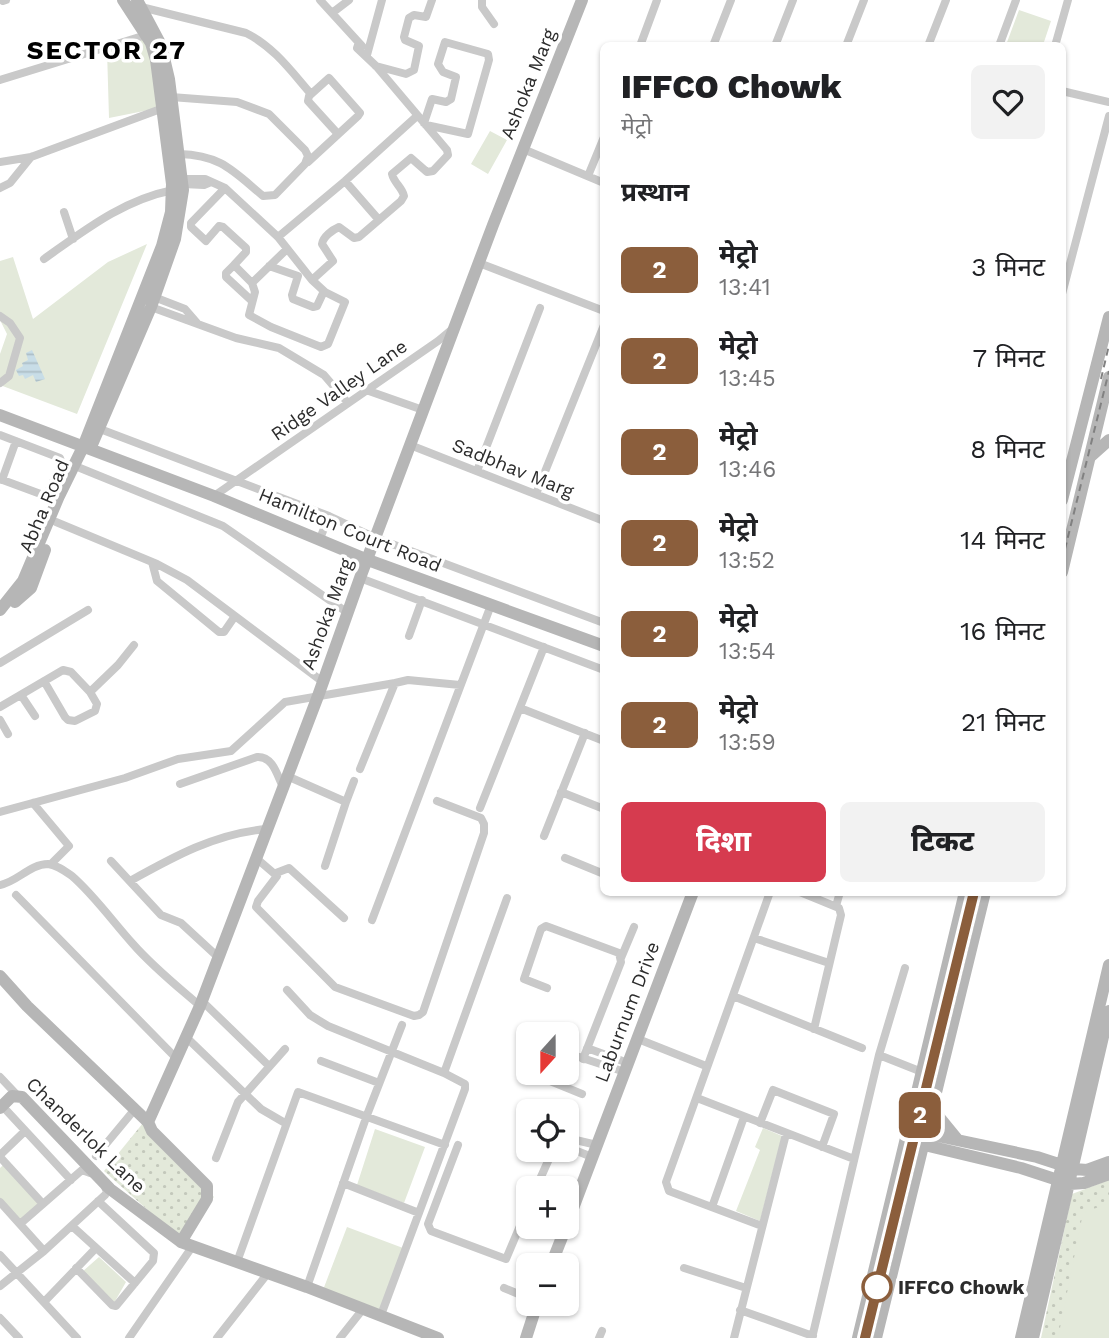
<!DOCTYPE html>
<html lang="hi">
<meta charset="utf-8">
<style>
body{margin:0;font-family:"Work Sans","Noto Sans Devanagari",sans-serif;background:#f2f2f2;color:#202124;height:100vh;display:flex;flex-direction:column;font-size:26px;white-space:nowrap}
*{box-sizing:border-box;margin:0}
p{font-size:23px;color:#757577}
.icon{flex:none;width:38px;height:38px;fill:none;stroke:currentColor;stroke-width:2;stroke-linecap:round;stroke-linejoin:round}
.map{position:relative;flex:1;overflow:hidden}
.sheet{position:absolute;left:600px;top:42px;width:466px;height:854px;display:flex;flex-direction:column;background:#fff;border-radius:10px;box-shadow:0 2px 5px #0004}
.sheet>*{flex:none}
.badge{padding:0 14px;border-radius:10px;font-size:24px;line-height:46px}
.needle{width:46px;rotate:201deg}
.buttons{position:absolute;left:516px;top:1022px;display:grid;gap:14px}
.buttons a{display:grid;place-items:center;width:63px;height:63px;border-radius:10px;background:#fff;box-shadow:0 2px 5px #0004;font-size:35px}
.map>.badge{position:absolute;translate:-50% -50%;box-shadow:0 0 0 4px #fff}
h2{padding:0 21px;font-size:26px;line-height:63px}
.round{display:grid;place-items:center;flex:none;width:74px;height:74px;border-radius:10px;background:#f2f2f2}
.summary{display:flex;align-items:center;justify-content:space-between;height:119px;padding:0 21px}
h1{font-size:33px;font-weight:800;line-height:52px}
.button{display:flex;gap:14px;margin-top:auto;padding:14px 21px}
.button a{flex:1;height:80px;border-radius:10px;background:#d63b4f;color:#fff;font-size:28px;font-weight:800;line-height:80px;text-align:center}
.button a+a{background:#f2f2f2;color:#202124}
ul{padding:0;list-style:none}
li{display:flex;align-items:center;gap:21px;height:91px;padding:0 21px}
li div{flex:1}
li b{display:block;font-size:26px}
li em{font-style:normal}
li .badge{min-width:77px;font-weight:700;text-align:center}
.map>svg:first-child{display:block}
</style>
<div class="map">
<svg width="1109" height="1338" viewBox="0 0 1109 1338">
<defs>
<pattern id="grass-dots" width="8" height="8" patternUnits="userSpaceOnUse" patternTransform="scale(1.75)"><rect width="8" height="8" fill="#e3e9da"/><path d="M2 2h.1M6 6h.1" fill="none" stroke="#c3c8bb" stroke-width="1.8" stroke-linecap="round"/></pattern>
<pattern id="water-rules" width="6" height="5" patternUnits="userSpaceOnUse" patternTransform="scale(1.75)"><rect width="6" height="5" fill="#c8dde7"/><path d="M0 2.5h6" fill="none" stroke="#acbec6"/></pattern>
</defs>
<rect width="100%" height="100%" fill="#fff"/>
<!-- grass -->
<path fill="url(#grass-dots)" d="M 143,1123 L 214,1197 L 178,1237 L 104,1171 Z
M 1109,1180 L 1109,1338 L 1041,1338 L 1072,1194 Z"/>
<!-- park -->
<path fill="#e3e9da" d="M 1019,10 L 1051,21 L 1043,45 L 1006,45 Z
M 146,35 L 164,107 L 109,118 L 107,50 Z
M 490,131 L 507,140 L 488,174 L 471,164 Z
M 147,244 L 77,414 L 0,385 L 0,354 L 7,334 L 0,320 L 0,261 L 13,257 L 33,319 L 108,262 Z
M 763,1128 L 782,1136 L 760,1221 L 736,1211 L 760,1150 L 755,1147 Z
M 375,1129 L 425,1147 L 404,1203 L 357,1185 Z
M 3,1165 L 40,1205 L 21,1221 L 0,1198 L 0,1168 Z
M 1109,1203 L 1109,1338 L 1058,1338 L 1083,1213 Z
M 347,1227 L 403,1248 L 379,1312 L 323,1290 Z
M 99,1257 L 126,1282 L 114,1303 L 82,1272 Z"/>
<!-- water -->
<path fill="url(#water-rules)" d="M 32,350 L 45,379 L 36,382 L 33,375 L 25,379 L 23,375 L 19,376 L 16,370 L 23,366 L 22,363 L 28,360 L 26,353 Z"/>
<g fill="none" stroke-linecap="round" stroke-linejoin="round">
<!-- street -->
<path stroke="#c9c9c9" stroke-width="8" d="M 320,0 L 362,46
M 482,0 L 482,7 L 494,24
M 3,1 L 6,0
M 141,7 L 246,33 C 274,47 291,71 311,94
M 332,13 L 349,0
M 640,46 L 657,0
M 713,46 L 731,0
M 775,46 L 793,0
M 846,46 L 864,0
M 928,46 L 946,0
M 999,46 L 1016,0
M 1055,46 L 1068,0
M 367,55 L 382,0
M 376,66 L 406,74 L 414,70 L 419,46 L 405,40 L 404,37 L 409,18 L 414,15 L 426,17 L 432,0
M 0,80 L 146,35
M 1062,91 L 1109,102
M 171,97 L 237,102 L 269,114 L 305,150 L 308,156 L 305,164 L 275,195 L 263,196 C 233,171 221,155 179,154
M 424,123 L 432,99 L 446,102 L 451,99 L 456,77 L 443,72 L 438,64 L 445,42 L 488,54 L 489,60 L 468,134 L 426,125
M 523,149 L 604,183
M 0,162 L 31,157 L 166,107
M 308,162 L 358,116 L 360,113 L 329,78 L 309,96 L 308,101 L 338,134
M 588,176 L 604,137
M 179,179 L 205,179 L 225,188 L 278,237 L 345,181 L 417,116
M 345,181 L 379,220
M 183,184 L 204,185 L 211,182
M 0,188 L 10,183 L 31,157
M 225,188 L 191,223 L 191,227 L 206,241 L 219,226 L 223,227 L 246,248 L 246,252 L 234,265 L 252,283 L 287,249
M 64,212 L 73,239
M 278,237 L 312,280 L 333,261 L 322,244 C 323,237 332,230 339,227 L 354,238 L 359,237 L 401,201 L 404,196 C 402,187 394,183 392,174 L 411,158 L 427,172 L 433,171 L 448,155 L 447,150 L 376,66 L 357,48 L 358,45
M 44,259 C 85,230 123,200 173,190
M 479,263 L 604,311
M 234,265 L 226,273 L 226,277 L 252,301
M 269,266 L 298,276 L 292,295 L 293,299 L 313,307 L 317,306 L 324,291
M 252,283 L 255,292 L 249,315 L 271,327 L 321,347 L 328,344 L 345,302 L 325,292 L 312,280
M 1062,294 L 1109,116
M 154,297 L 185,309 L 198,324
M 151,307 L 236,338 L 279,348 L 324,375 L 348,403
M 0,316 L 10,323 L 20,338 L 9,376 L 0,383
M 366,390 L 423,410
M 100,429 L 329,516 L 376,538 L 604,623
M 0,435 L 60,458 L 62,464 L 46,496 L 0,479
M 410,445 L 604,521
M 80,468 L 223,526 L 348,613
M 477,471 L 540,308
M 2,480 L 16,441
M 536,494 L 604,325
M 214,496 L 438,341 L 450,331
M 56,522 L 157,564 L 187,580 L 323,682
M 319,541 L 329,516
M 152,562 L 157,581 L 219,632 L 224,632 L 235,616
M 360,578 L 604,670
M 409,636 L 422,600
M 0,663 L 88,610
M 44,681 L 65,717 L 68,720 L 75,721 L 95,711 L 97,704 L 90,692 L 118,665 L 134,645
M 21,695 L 35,716
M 0,707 L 63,670 L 71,672 L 90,692
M 520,708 L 604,741
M 0,720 L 8,734
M 360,769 L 395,683 L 408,680 L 460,685
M 287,776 L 346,802 L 325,866
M 180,784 L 257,757 C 273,756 277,775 283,787
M 561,792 L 604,809
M 346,802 L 354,781
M 33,803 L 69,846 L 51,864
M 480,808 L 544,647
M 0,812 L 125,778 L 178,759 L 231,751 L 285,702 L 395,683
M 544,836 L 585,733
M 256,858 L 277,876 L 258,901 L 256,907 L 335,987 L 414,1016 L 419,1015 L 423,1012 L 484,833 L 484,824 L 481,818 L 437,801
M 565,858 L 604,874
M 111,861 L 161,915 L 181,923 L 219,958
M 276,873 L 289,868 L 344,918
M 130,881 C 173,857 216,833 267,829
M 0,885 C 17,882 30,864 48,864 C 57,865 65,871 72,876 C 94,895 113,922 133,944 C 153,967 177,986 200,1006
M 800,892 L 839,908 L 841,915 L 814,1029
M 16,895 L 176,1058
M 836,906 L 840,892
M 372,920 L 491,605
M 754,938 L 829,963
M 621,958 L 634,927
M 547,988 L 524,979 L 541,929 L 546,926 L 619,953 L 621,962 L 583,1059
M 287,990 L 310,1015 L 328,1026 L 444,1073 L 507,898
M 733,996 L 862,1048
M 202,1001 L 269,1066
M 187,1038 L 261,1109 L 285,1123
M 638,1039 L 706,1066
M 587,1048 L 628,1063
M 879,1055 L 922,1072
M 567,1058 L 573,1055 L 625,1072
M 321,1061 L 379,1083
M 536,1073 L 533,1074 L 582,1094
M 0,1077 L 17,1095
M 697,1098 L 854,1159
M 7,1111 L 71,1180
M 760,1123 L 773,1090 L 834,1114 L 822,1147
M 567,1138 L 597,1145
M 458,1145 L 428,1224 L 431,1231 L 506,1259 L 528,1207
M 567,1147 L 592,1157
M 0,1155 L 25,1131
M 96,1156 L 135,1109
M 0,1157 L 43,1204
M 216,1158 L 238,1102 L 285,1049
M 343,1183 L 419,1213
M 536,1188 L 553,1150
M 0,1202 L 44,1251
M 712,1207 L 744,1117
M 20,1224 L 82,1170 L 90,1173
M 72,1226 L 135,1283
M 762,1226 L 669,1191 L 666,1182 L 770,892
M 0,1255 L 77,1338
M 237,1262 L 298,1092 L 445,1145
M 76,1268 L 112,1305 L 116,1306 L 153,1261 L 154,1253 L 98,1201
M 684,1268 L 746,1288
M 0,1286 L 44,1251 L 105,1195 L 107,1192 L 105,1187
M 307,1287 L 367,1115 L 402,1025
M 504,1288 L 528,1298
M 44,1302 L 96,1248
M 740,1310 L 813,1336
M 381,1315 L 465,1089 L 465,1084 L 444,1073
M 0,1318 L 19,1338
M 129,1338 L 192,1247
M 217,1338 L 268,1273
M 340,1338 L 363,1309
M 599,1338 L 602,1331
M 734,1338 L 786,1134
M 812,1338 L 879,1055 L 905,968"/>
<!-- secondary -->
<path stroke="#b6b6b6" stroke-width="12" d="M 0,415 L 214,496 L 368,560 L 604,646
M 91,447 L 151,307 L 175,239 L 183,190 L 169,79 L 161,45 L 137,0
M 1091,456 L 1109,440
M 1062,500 L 1109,317
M 1062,572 L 1109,377
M 15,602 L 31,588 L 45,550
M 0,610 L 23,581 L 59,496 L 83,447 L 162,246 L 171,212 L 172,184 L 156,60 L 151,43 L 123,0
M 0,976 L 27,1006 L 148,1122 L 152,1131 L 207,1186 L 207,1199 L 181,1242
M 935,1104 L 939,1117 L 957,1139
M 0,1108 L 12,1096 L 22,1097 L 110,1189 L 181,1242 L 307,1287 L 438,1338
M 148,1122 L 200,1006 L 318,696 L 360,578 L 493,225 L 582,0
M 919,1132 L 1037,1157 L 1074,1169 L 1087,1170 L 1109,1162
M 916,1143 L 1021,1168 L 1070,1184 L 1084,1183 L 1109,1174
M 567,1224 L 693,892
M 551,1265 L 566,1227
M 526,1338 L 537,1304
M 858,1338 L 965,892
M 876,1338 L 985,892
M 1021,1338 L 1109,965
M 1033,1338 C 1059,1229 1083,1120 1109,1011"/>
<!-- rail -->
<path stroke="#818181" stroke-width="2" stroke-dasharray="7 5" stroke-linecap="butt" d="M 1101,379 L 1109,345
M 1062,561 L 1109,371
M 872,1338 L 981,892"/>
</g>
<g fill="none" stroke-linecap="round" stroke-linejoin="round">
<!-- line casing -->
<g stroke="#fff" stroke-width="16">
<path id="line" d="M 865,1338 L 974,892"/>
</g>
<!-- line -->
<use href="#line" stroke="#8b5e3c" stroke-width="10"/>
</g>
<!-- markers -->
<circle fill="#fff" stroke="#8b5e3c" stroke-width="3.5" cx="877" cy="1287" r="14"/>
<g text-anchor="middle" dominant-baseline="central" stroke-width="7" stroke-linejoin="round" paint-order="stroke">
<!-- street labels -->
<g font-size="19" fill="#2c2c2c" stroke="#fff">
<text transform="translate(528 84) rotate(-68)">Ashoka Marg</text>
<text transform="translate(339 390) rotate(-35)">Ridge Valley Lane</text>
<text transform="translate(513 468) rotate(22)">Sadbhav Marg</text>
<text transform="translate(44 506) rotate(-67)">Abha Road</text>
<text transform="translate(350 530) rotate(22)">Hamilton Court Road</text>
<text transform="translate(327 614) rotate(-70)">Ashoka Marg</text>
<text transform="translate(627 1012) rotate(-69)">Laburnum Drive</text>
<text transform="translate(86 1135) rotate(44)">Chanderlok Lane</text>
</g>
<!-- stop labels -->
<g font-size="19" font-weight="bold" fill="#2c2c2c" stroke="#fff" text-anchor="start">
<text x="898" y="1287">IFFCO Chowk</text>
</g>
<!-- district labels -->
<g font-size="26" font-weight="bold" letter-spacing="2" fill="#000" stroke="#fff">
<text x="107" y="50">SECTOR 27</text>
</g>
</g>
</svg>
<div class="buttons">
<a><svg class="needle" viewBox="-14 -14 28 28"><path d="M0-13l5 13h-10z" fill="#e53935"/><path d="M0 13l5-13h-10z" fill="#757577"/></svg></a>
<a><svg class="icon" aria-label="locate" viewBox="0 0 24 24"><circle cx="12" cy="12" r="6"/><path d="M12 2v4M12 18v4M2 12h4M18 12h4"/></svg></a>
<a>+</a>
<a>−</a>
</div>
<b class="badge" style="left:920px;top:1115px;background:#8b5e3c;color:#fff">2</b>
<section class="sheet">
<div class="summary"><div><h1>IFFCO Chowk</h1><p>मेट्रो</p></div><a class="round"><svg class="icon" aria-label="heart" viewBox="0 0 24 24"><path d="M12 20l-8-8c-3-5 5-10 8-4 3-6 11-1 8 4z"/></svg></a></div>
<h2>प्रस्थान</h2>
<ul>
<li><span class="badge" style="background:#8b5e3c;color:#fff">2</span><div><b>मेट्रो</b><p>13:41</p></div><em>3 मिनट</em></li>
<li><span class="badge" style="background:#8b5e3c;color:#fff">2</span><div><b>मेट्रो</b><p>13:45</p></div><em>7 मिनट</em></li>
<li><span class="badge" style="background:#8b5e3c;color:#fff">2</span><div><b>मेट्रो</b><p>13:46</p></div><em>8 मिनट</em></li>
<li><span class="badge" style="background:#8b5e3c;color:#fff">2</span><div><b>मेट्रो</b><p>13:52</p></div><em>14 मिनट</em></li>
<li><span class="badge" style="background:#8b5e3c;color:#fff">2</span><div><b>मेट्रो</b><p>13:54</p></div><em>16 मिनट</em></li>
<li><span class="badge" style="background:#8b5e3c;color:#fff">2</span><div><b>मेट्रो</b><p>13:59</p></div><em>21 मिनट</em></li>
</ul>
<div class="button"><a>दिशा</a><a>टिकट</a></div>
</section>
</div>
